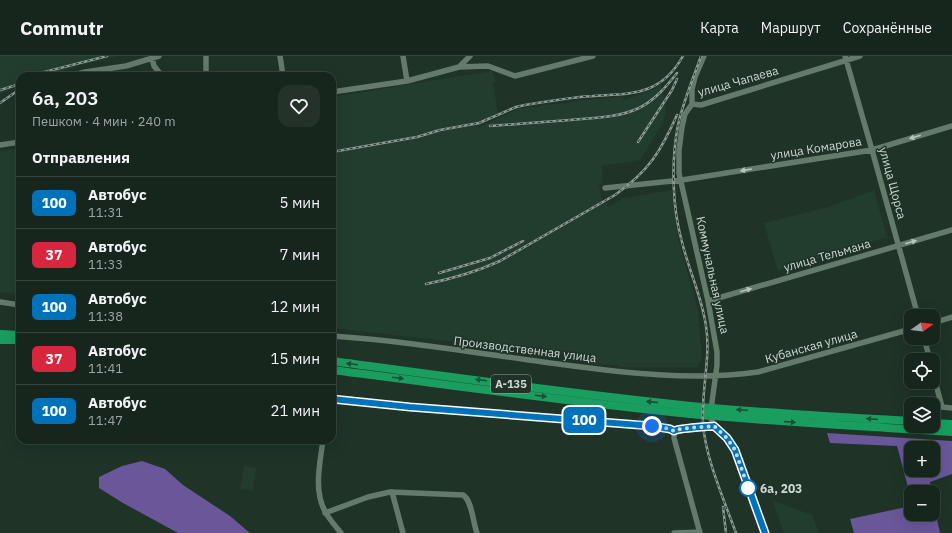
<!DOCTYPE html>
<html lang="ru">
<meta charset="utf-8">
<style>
body{margin:0;font-family:"IBM Plex Sans",sans-serif;background:#24322a;color:#f1f3f6;height:100vh;display:flex;flex-direction:column;font-size:15px;white-space:nowrap}
*{box-sizing:border-box;margin:0}
p{font-size:13px;color:#9ea5a4}
.icon{flex:none;width:22px;height:22px;fill:none;stroke:currentColor;stroke-width:2;stroke-linecap:round;stroke-linejoin:round}
.map{position:relative;flex:1;overflow:hidden}
.drawer{position:absolute;left:16px;top:16px;width:320px;height:372px;display:flex;flex-direction:column;background:#17261d;border-radius:12px;box-shadow:0 4px 16px #0002,0 0 0 1px #36433b}
.drawer>*{flex:none}
.badge{padding:0 8px;border-radius:6px;font-size:14px;line-height:26px}
.needle{width:26px;rotate:76deg}
.tools{position:absolute;left:904px;top:253px;display:grid;gap:8px}
.tools a{display:grid;place-items:center;width:36px;height:36px;border-radius:8px;background:#17261d;box-shadow:0 4px 16px #0002,0 0 0 1px #36433b;font-size:20px}
.you{position:absolute;width:20px;height:20px;margin:-10px;border:3px solid #fff;border-radius:50%;background:#1a73e8;box-shadow:0 0 0 6px #1a73e833}
.map>.badge{position:absolute;translate:-50% -50%;box-shadow:0 0 0 2px #fff}
h2{padding:0 16px;font-size:15px;line-height:36px}
.round{display:grid;place-items:center;flex:none;width:42px;height:42px;border-radius:12px;background:#24322a}
.head{display:flex;align-items:center;justify-content:space-between;height:68px;padding:0 16px}
h1{font-size:19px;font-weight:600;line-height:30px}
ul{padding:0;list-style:none}
li{display:flex;align-items:center;gap:12px;height:52px;padding:0 16px;border-top:1px solid #36433b}
li div{flex:1}
li b{display:block;font-size:15px}
li em{font-style:normal}
li .badge{min-width:44px;font-weight:700;text-align:center}
header{display:flex;align-items:center;gap:24px;box-sizing:border-box;height:56px;padding:0 20px;background:#17261d;border-bottom:1px solid #36433b}
header strong{font-size:19px}
nav{display:flex;gap:22px;margin-inline-start:auto;font-size:14px}
.map>svg:first-child{display:block}
</style>
<header>
<strong>Commutr</strong>
<nav><a>Карта</a><a>Маршрут</a><a>Сохранённые</a></nav>
</header>
<div class="map">
<svg width="952" height="477" viewBox="0 0 952 477">
<rect width="100%" height="100%" fill="#1f3327"/>
<!-- built -->
<path fill="#223d2d" d="M 0,0 L 119,0 L 81,9 L 49,20 L 20,20 L 20,30 L 0,38 Z
M 492,15 L 496,25 L 493,27 L 498,57 L 482,66 L 478,72 L 517,53 L 594,43 L 622,41 L 624,44 L 650,35 L 661,28 L 666,56 L 663,67 L 640,104 L 602,110 L 603,127 L 599,128 L 602,145 L 604,148 L 606,146 L 609,151 L 624,142 L 672,134 L 678,183 L 698,254 L 702,304 L 696,311 L 619,311 L 618,309 L 590,308 L 589,301 L 332,272 L 332,41 Z
M 20,92 L 20,239 L 0,236 L 0,95 Z
M 874,134 L 887,181 L 778,215 L 764,167 L 828,151 Z
M 244,410 L 256,412 L 253,435 L 240,433 Z
M 772,444 L 812,459 L 819,477 L 784,477 Z"/>
<!-- forest -->
<path fill="#695799" fill-rule="evenodd" d="M 827,377 L 952,385 L 952,418 L 930,426 L 931,436 L 911,436 L 911,442 L 897,390 L 830,387 ZM 911,392 L 933,392 L 933,414 L 911,414 Z
M 142,405 L 165,413 L 183,429 L 230,460 L 250,477 L 178,477 L 123,447 L 99,432 L 99,421 L 122,410 Z
M 933,445 L 940,477 L 854,477 L 850,463 L 911,450 L 911,458 L 933,458 Z"/>
<g fill="none" stroke-linecap="round" stroke-linejoin="round">
<!-- minor -->
<path stroke="#647a6b" stroke-width="5.5" d="M 280,0 L 283,20
M 403,0 L 407,25
M 704,0 L 695,21 L 692,33 L 692,48 L 685,58 L 682,71 L 679,94 L 679,117 L 708,245 L 717,296 L 717,309 L 712,346 L 711,363 L 714,370 L 727,381 L 735,394 L 765,477
M 845,0 L 872,94 L 918,260
M 152,2 L 154,10 L 162,20
M 459,11 L 470,0
M 70,20 L 85,16 L 126,10 L 159,0
M 206,20 L 206,0
M 332,36 L 407,25 L 459,11 L 488,10 L 515,20 L 593,0
M 692,48 L 701,49 L 860,0
M 0,89 L 20,86
M 605,132 L 682,124 L 872,94 L 952,70
M 708,245 L 952,174
M 0,246 L 20,249
M 933,267 L 952,261
M 332,280 C 408,285 483,298 558,308 C 624,317 693,325 758,316 L 911,273
M 924,282 L 930,304
M 933,317 L 942,351 L 952,352
M 332,343 L 410,351 L 652,370 L 670,373 L 674,375 C 679,372 705,371 714,370
M 674,375 L 674,382 L 700,477
M 323,384 C 320,407 313,436 326,457 C 330,464 336,471 341,477
M 392,436 L 403,477
M 325,457 L 368,441 L 390,436 L 463,439 C 472,444 473,467 477,477
M 674,477 L 700,476"/>
<!-- highway -->
<path stroke="#199e60" stroke-width="8" d="M 0,278 L 20,279
M 0,284 L 20,284
M 332,305 C 452,321 571,338 691,350 C 764,357 838,361 911,365
M 332,314 C 451,329 570,346 690,358 C 777,366 865,370 952,376
M 933,367 L 952,368"/>
<!-- rail casing -->
<g stroke="#8d9c93" stroke-width="2.5">
<path id="rail" d="M 701,0 C 693,23 683,46 678,69 C 671,105 672,151 682,186 C 689,215 702,241 706,270 C 711,302 701,335 703,367 C 705,401 724,444 736,477
M 29,20 L 107,0
M 0,34 L 20,28
M 0,47 L 20,33
M 490,70 C 517,68 543,66 570,64 C 592,62 618,62 639,52 C 655,44 666,31 677,17
M 638,86 L 672,34 L 677,23
M 332,96 L 417,81 L 440,74 L 479,67 L 516,51 L 525,49 C 543,46 562,43 580,41 C 624,36 658,45 683,0
M 439,217 L 490,202 L 523,185
M 426,228 C 451,223 476,216 500,205 L 615,139 C 649,115 661,95 677,59
M 723,451 L 726,477"/>
</g>
<!-- rail -->
<use href="#rail" stroke="#1f3327" stroke-width="1" stroke-dasharray="3" stroke-linecap="butt"/>
</g>
<!-- one-way arrows -->
<defs><path id="oneway-solid" d="M-6-.8H1V-3.2L6.5 0L1 3.2V.8H-6Z"/></defs>
<g fill="#b8c6bd">
<use href="#oneway-solid" transform="translate(915 81) rotate(164)"/>
<use href="#oneway-solid" transform="translate(746 114) rotate(171)"/>
<use href="#oneway-solid" transform="translate(911 186) rotate(-16)"/>
<use href="#oneway-solid" transform="translate(746 234) rotate(-16)"/>
</g>
<g fill="#1e4e35">
<use href="#oneway-solid" transform="translate(352 308) rotate(-173)"/>
<use href="#oneway-solid" transform="translate(398 322) rotate(7)"/>
<use href="#oneway-solid" transform="translate(481 324) rotate(-173)"/>
<use href="#oneway-solid" transform="translate(541 340) rotate(7)"/>
<use href="#oneway-solid" transform="translate(652 346) rotate(-174)"/>
<use href="#oneway-solid" transform="translate(742 354) rotate(-176)"/>
<use href="#oneway-solid" transform="translate(872 363) rotate(-176)"/>
<use href="#oneway-solid" transform="translate(790 366) rotate(4)"/>
</g>
<g fill="none" stroke-linecap="round" stroke-linejoin="round">
<!-- line casing -->
<g stroke="#fff" stroke-width="9">
<path id="line" d="M 332,343 L 410,351 L 652,370 L 670,373 L 674,375 C 679,372 705,371 714,370 L 727,382 L 735,394 L 765,477"/>
</g>
<!-- line -->
<use href="#line" stroke="#0072bc" stroke-width="6"/>
<!-- walk -->
<path stroke="#cdd9d1" stroke-width="4" stroke-dasharray="0 7.2" d="M 652,370 L 670,373 L 674,375 C 679,372 705,371 714,370 L 727,382 L 735,394 L 749,434 L 748,432"/>
</g>
<!-- markers -->
<circle fill="#fff" stroke="#0072bc" stroke-width="2" cx="748" cy="432" r="8"/>
<g text-anchor="middle" dominant-baseline="central" stroke-width="3" stroke-linejoin="round" paint-order="stroke">
<!-- shield labels -->
<rect fill="#1f3327" stroke="#99a79e" stroke-width="1" x="491" y="319" width="40" height="18" rx="3"/>
<g font-size="11" font-weight="bold" fill="#cdd9d1">
<text x="511" y="328">А-135</text>
</g>
<!-- street labels -->
<g font-size="12" fill="#cdd9d1" stroke="#1f3327">
<text transform="translate(738 25) rotate(-16)">улица Чапаева</text>
<text transform="translate(816 92) rotate(-9)">улица Комарова</text>
<text transform="translate(893 127) rotate(75)">улица Щорса</text>
<text transform="translate(827 199) rotate(-16)">улица Тельмана</text>
<text transform="translate(713 219) rotate(78)">Коммунальная улица</text>
<text transform="translate(811 290) rotate(-16)">Кубанская улица</text>
<text transform="translate(525 293) rotate(7)">Производственная улица</text>
</g>
<!-- stop labels -->
<g font-size="12" font-weight="bold" fill="#cdd9d1" stroke="#1f3327" text-anchor="start">
<text x="760" y="432">6a, 203</text>
</g>
</g>
</svg>
<div class="tools">
<a><svg class="needle" viewBox="-14 -14 28 28"><path d="M0-13l5 13h-10z" fill="#e53935"/><path d="M0 13l5-13h-10z" fill="#9ea5a4"/></svg></a>
<a><svg class="icon" aria-label="locate" viewBox="0 0 24 24"><circle cx="12" cy="12" r="6"/><path d="M12 2v4M12 18v4M2 12h4M18 12h4"/></svg></a>
<a><svg class="icon" aria-label="layers" viewBox="0 0 24 24"><path d="M12 4l9 5-9 5-9-5zM3 14l9 5 9-5"/></svg></a>
<a>+</a>
<a>−</a>
</div>
<div class="you" style="left:652px;top:370px"></div>
<b class="badge" style="left:584px;top:364px;background:#0072bc;color:#fff">100</b>
<section class="drawer">
<div class="head"><div><h1>6a, 203</h1><p>Пешком · 4 мин · 240 m</p></div><a class="round"><svg class="icon" aria-label="heart" viewBox="0 0 24 24"><path d="M12 20l-8-8c-3-5 5-10 8-4 3-6 11-1 8 4z"/></svg></a></div>
<h2>Отправления</h2>
<ul>
<li><span class="badge" style="background:#0072bc;color:#fff">100</span><div><b>Автобус</b><p>11:31</p></div><em>5 мин</em></li>
<li><span class="badge" style="background:#d7263d;color:#fff">37</span><div><b>Автобус</b><p>11:33</p></div><em>7 мин</em></li>
<li><span class="badge" style="background:#0072bc;color:#fff">100</span><div><b>Автобус</b><p>11:38</p></div><em>12 мин</em></li>
<li><span class="badge" style="background:#d7263d;color:#fff">37</span><div><b>Автобус</b><p>11:41</p></div><em>15 мин</em></li>
<li><span class="badge" style="background:#0072bc;color:#fff">100</span><div><b>Автобус</b><p>11:47</p></div><em>21 мин</em></li>
</ul>
</section>
</div>
